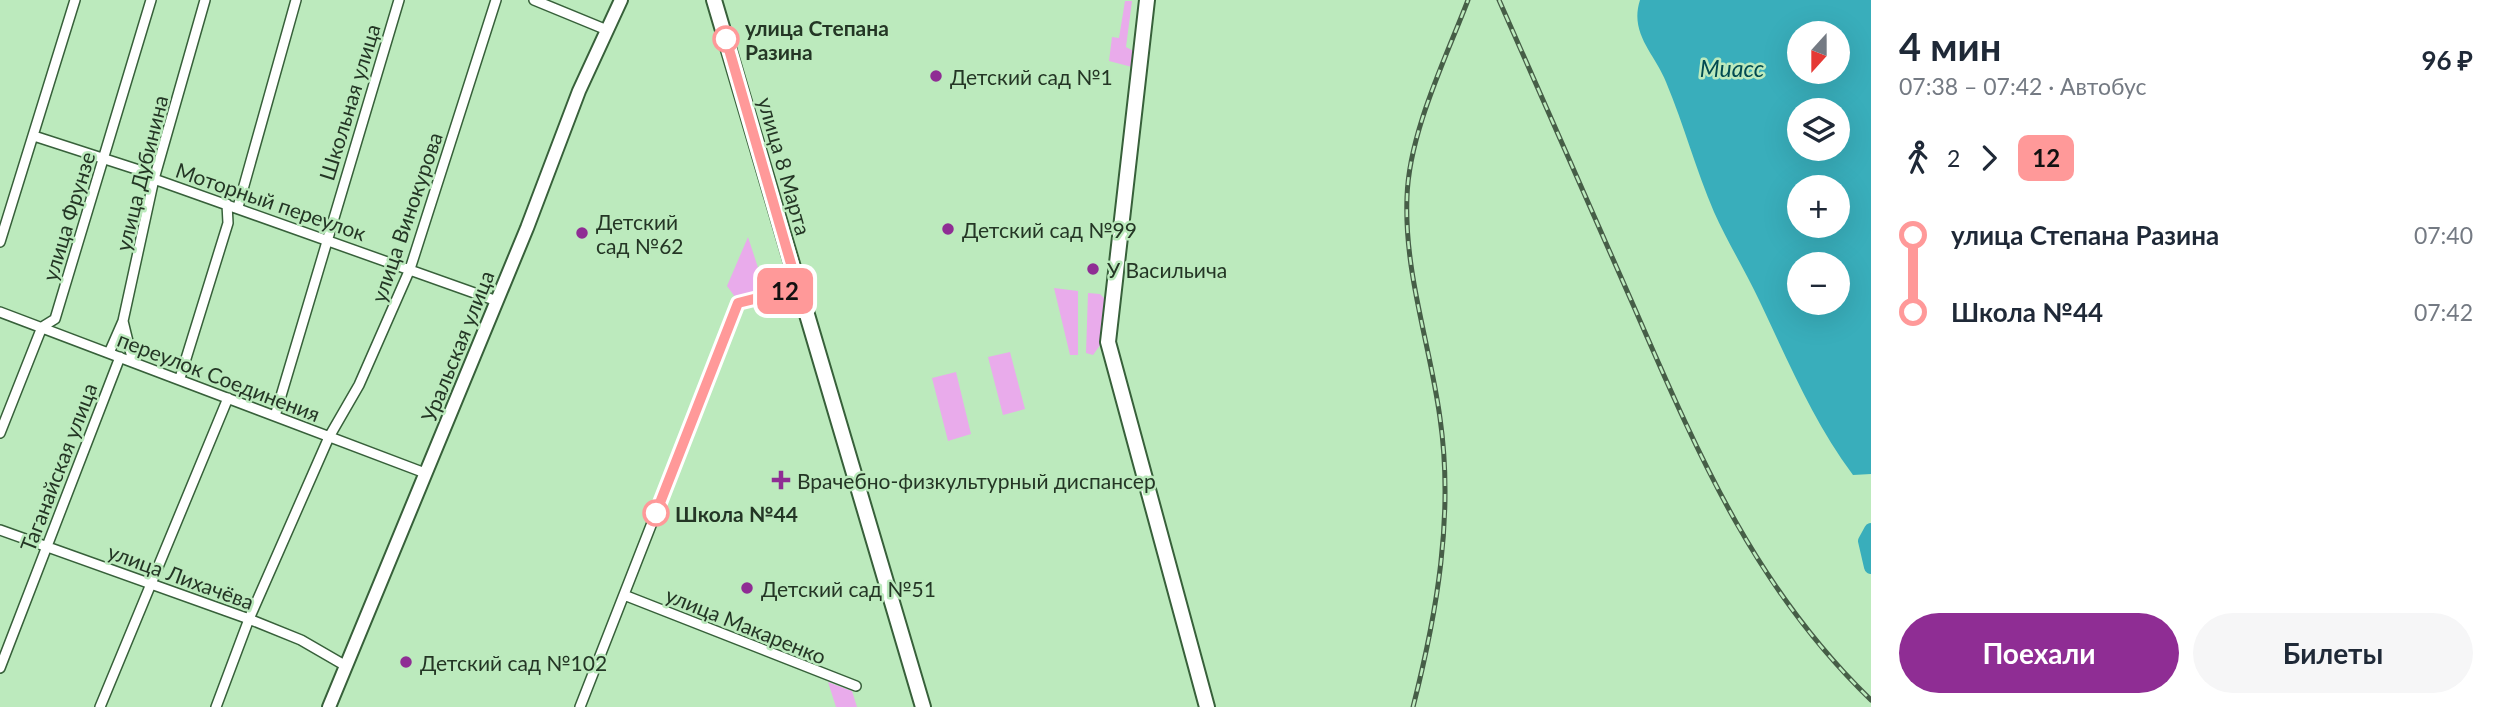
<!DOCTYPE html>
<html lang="ru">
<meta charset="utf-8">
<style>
body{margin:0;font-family:Lato,sans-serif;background:#f6f6f7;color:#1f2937;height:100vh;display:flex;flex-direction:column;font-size:26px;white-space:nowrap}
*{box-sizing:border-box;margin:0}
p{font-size:23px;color:#747a83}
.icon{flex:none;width:38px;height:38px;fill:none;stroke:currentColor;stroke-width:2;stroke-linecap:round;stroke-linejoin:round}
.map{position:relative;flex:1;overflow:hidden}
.details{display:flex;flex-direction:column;background:#fff;width:630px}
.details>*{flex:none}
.badge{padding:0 14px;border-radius:10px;font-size:24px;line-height:46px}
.needle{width:46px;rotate:201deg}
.fabs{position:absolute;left:1787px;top:21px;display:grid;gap:14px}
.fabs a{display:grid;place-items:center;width:63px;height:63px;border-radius:50%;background:#fff;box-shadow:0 7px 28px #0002;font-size:35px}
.map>.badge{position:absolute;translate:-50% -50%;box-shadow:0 0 0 4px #fff}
.legs{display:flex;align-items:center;gap:10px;height:77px;padding:0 28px;font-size:23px}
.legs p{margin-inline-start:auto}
.overview{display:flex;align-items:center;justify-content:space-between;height:119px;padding:0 28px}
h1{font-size:38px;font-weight:700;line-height:52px}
.primary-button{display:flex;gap:14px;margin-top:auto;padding:14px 28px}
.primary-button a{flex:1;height:80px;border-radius:42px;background:#8f2d94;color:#fff;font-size:28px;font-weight:700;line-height:80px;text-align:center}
.primary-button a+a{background:#f6f6f7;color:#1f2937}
ul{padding:0 28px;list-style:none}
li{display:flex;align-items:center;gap:24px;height:77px;font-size:26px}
li i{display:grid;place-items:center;width:10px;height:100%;margin:0 9px;background:currentColor}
li i::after{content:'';width:18px;height:18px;margin:-9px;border:5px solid;border-radius:50%;background:#fff}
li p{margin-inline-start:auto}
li:first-child i{background:linear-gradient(#0000 50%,currentColor 0)}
li:last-child i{background:linear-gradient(currentColor 50%,#0000 0)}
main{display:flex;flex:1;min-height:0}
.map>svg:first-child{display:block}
</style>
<main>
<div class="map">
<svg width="1871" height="707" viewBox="0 0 1871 707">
<rect width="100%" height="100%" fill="#bceabd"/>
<!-- green -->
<path fill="#e9abeb" d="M 1125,1 L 1132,1 L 1126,47 L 1137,53 L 1136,64 L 1132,67 L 1109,61 L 1112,37 L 1119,38 Z
M 748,237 L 765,289 L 735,297 L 727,286 Z
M 1054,288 L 1078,291 L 1078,355 L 1070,355 Z
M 1088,293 L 1100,294 L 1105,299 L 1101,344 L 1093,355 L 1086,353 Z
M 1010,352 L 1025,409 L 1003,415 L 988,357 Z
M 956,372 L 971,434 L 948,441 L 932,378 Z
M 828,682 L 852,691 L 857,707 L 836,707 Z"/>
<!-- water -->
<path fill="#39aebb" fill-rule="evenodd" d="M 1640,0 L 1871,0 L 1871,474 L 1853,475 C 1813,421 1789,363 1760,302 C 1746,272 1728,243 1714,212 C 1696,170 1684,125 1666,82 C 1655,54 1629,34 1640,0 ZM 1799,33 L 1838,33 L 1838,72 L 1799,72 ZM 1799,110 L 1838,110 L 1838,149 L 1799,149 ZM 1799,187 L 1838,187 L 1838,226 L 1799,226 ZM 1799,264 L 1838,264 L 1838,303 L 1799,303 Z"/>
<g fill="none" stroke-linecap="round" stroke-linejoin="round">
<!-- river -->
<path stroke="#39aebb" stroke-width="14" d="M 1871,530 L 1865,541 L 1871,567"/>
<!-- street casing -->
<g stroke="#37603a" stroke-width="12">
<path id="street" d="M 534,0 L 607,30
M 34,136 L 142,171 L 154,179 L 497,301
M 238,207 L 296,0
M 0,242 L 75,0
M 0,312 L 425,473
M 123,321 L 133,362
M 109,353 L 123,321 L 154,179 L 205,0
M 180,378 L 228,223 L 227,204
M 275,416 L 399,0
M 0,433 L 42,327 L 55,319 L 151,0
M 0,530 L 249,619 L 301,640 L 346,666
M 624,595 L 856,686
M 0,668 L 120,357
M 100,707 L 228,398
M 216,707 L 249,619 L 329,437 L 359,385 L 410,269 L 496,0
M 580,707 L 738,303 L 798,287"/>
</g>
<!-- secondary casing -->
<g stroke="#37603a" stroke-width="16">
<path id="secondary" d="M 329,707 L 527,228 L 579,91 L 621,0"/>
</g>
<!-- primary casing -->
<g stroke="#37603a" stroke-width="18">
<path id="primary" d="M 714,0 L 923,707
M 1147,0 L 1108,342 L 1207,707"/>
</g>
<!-- street -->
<use href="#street" stroke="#fff" stroke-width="9"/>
<!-- secondary -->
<use href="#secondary" stroke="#fff" stroke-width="12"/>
<!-- primary -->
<use href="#primary" stroke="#fff" stroke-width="14"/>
<!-- rail casing -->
<g stroke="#465e47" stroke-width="5">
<path id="rail" d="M 1499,0 C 1543,100 1587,200 1631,300 C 1696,449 1752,585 1871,700
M 1413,707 C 1437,613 1454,515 1440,418 C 1430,344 1404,273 1407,197 C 1409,133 1445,60 1468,0"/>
</g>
<!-- rail -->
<use href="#rail" stroke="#bceabd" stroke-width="2.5" stroke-dasharray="8" stroke-linecap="butt"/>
</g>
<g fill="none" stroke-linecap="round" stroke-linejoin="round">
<!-- line-1 casing -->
<g stroke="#fff" stroke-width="16">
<path id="line-1" d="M 656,513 L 738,303 L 798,288 L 726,39"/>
</g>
<!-- line-1 -->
<use href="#line-1" stroke="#f99" stroke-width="10"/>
</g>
<!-- markers -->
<g fill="#fff" stroke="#f99" stroke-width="3.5">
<circle cx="726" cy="39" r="12"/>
<circle cx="656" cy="513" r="12"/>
</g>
<g fill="#8f2d94" stroke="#bceabd" stroke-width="2.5">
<circle cx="936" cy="76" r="7"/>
<circle cx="948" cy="229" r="7"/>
<circle cx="582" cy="233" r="7"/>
<circle cx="1093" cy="269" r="7"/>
<path d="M777.5 469.5h7v7h7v7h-7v7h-7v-7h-7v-7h7z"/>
<circle cx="747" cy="588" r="7"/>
<circle cx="406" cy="662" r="7"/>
</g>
<g text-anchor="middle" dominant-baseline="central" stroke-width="5" stroke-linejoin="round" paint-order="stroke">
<!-- stop labels -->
<g font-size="21" font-weight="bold" fill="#243625" stroke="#bceabd" text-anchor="start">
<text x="745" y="27">улица Степана<tspan x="745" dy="24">Разина</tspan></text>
<text x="675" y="513">Школа №44</text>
</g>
<!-- poi labels -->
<g font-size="21" fill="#243625" stroke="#bceabd" text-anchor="start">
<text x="950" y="76">Детский сад №1</text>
<text x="596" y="221">Детский<tspan x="596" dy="24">сад №62</tspan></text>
<text x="962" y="229">Детский сад №99</text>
<text x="1107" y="269">У Васильича</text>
<text x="797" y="480">Врачебно-физкультурный диспансер</text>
<text x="761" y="588">Детский сад №51</text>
<text x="420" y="662">Детский сад №102</text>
</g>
<!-- street labels -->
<g font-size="21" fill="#243625" stroke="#bceabd">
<text transform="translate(349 102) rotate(-73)">Школьная улица</text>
<text transform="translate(785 166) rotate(74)">улица 8 Марта</text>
<text transform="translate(141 173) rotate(-76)">улица Дубинина</text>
<text transform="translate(271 201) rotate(19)">Моторный переулок</text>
<text transform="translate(68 216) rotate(-73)">улица Фрунзе</text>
<text transform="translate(406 217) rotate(-71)">улица Винокурова</text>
<text transform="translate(457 346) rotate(-68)">Уральская улица</text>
<text transform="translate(219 376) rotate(21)">переулок Соединения</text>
<text transform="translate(58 467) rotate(-69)">Таганайская улица</text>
<text transform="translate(181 576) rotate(20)">улица Лихачёва</text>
<text transform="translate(746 625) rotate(22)">улица Макаренко</text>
</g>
<!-- water labels -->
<g font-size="23" font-style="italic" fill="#014a51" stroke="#bceabd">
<text x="1732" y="68">Миасс</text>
</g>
</g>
</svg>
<div class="fabs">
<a><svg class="needle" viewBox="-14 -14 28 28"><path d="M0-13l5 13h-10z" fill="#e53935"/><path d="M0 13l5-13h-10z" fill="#747a83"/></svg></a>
<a><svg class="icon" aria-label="layers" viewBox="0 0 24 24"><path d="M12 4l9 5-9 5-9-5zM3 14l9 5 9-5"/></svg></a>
<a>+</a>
<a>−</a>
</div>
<b class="badge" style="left:785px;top:291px;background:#f99;color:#111">12</b>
</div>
<section class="details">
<div class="overview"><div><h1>4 мин</h1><p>07:38 – 07:42 · Автобус</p></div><b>96 ₽</b></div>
<div class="legs"><svg class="icon" aria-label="walk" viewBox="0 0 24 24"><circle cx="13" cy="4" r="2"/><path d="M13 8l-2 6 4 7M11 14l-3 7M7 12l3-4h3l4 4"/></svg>2<svg class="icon" aria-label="forward" viewBox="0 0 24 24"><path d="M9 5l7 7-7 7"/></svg><b class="badge" style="background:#f99;color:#111">12</b></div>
<ul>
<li><i style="color:#f99"></i><b>улица Степана Разина</b><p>07:40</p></li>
<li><i style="color:#f99"></i><b>Школа №44</b><p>07:42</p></li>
</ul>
<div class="primary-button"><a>Поехали</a><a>Билеты</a></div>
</section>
</main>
